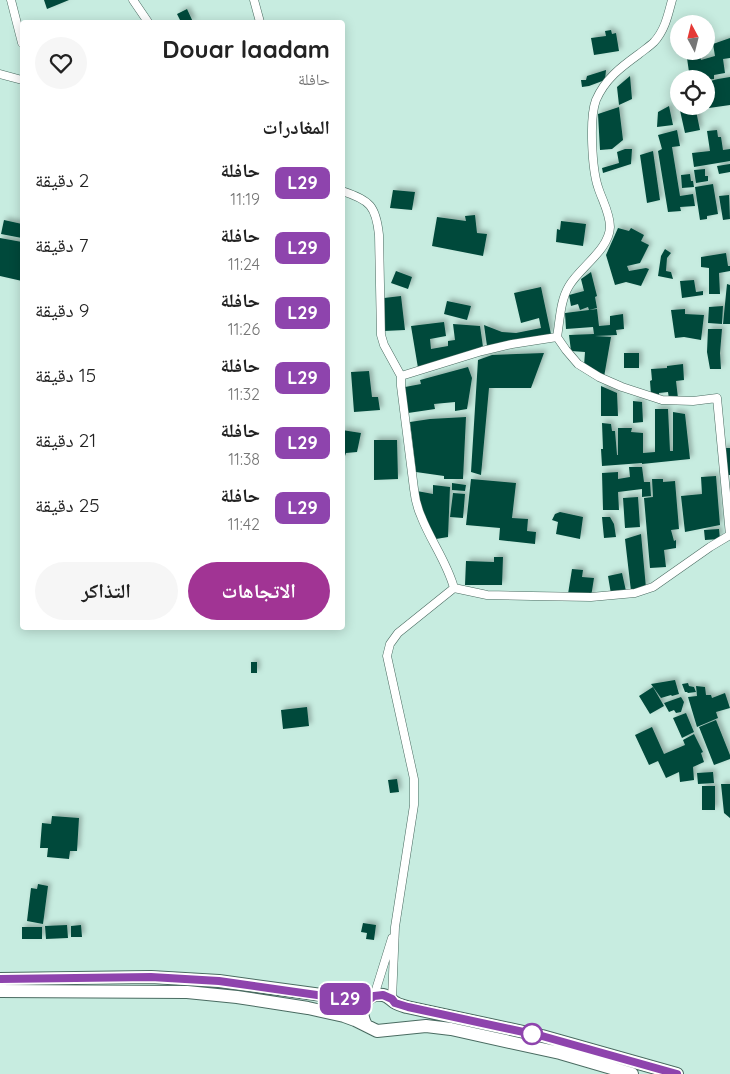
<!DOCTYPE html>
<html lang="ar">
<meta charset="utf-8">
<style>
body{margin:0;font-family:Quicksand,"Noto Naskh Arabic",sans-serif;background:#f6f6f6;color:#222;direction:rtl;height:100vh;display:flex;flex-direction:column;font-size:19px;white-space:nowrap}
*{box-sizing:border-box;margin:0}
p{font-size:16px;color:#767676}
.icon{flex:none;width:28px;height:28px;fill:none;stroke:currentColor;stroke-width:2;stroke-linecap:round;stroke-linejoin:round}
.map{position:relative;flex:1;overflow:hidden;direction:ltr}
.sheet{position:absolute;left:20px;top:20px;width:325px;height:610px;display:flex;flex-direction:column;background:#fff;border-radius:5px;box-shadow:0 2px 12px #0003;direction:rtl}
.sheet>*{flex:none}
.badge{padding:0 10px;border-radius:8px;font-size:18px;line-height:32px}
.needle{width:32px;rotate:353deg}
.tools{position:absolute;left:670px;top:15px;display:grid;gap:10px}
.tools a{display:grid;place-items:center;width:45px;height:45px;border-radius:50%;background:#fff;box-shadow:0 2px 12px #0003;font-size:25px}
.map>.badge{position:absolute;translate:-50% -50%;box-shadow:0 0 0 2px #fff}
h2{padding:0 15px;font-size:19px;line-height:45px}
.round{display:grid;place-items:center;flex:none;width:52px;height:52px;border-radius:26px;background:#f6f6f6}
.headline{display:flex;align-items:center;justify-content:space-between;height:85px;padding:0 15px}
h1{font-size:24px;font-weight:700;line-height:38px}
.action{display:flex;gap:10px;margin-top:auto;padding:10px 15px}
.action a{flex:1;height:58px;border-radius:30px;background:#a13494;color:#fff;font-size:20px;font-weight:700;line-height:58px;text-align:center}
.action a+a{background:#f6f6f6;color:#222}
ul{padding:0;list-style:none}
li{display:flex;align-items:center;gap:15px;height:65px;padding:0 15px}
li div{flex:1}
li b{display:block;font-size:19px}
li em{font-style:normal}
li .badge{min-width:55px;font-weight:700;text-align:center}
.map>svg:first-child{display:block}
</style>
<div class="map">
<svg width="730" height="1074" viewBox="0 0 730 1074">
<defs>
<filter id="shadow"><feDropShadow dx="3" dy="-3" stdDeviation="2.5" flood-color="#0004"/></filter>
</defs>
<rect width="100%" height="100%" fill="#c7ece0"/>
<!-- building -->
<path fill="#00493b" filter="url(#shadow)" d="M 44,0 L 69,0 L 47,9 Z
M 187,9 L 193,22 L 181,22 L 177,14 Z
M 611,30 L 612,34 L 616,33 L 619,51 L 594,55 L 591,38 L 606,36 L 605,31 Z
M 730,38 L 730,58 L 723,59 L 725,73 L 714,75 L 714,79 L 706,80 L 706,79 L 690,79 L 687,58 L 700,53 L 701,60 L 715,56 L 713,44 Z
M 606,70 L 605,80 L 589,86 L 582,87 L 581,80 L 586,80 L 587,76 Z
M 630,76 L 632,99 L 619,105 L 617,87 Z
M 730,77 L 730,105 L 709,108 L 706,94 L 706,82 L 718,79 Z
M 669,106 L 673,125 L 657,127 L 658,112 Z
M 679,106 L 695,106 L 700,130 L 685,133 Z
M 619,107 L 623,140 L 612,149 L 600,150 L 598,114 Z
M 677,130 L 680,146 L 672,147 L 680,196 L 693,194 L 695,206 L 680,207 L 681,211 L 668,212 L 658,151 L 662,149 L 658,135 Z
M 717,130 L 718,137 L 721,137 L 723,150 L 730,149 L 730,161 L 694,167 L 692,153 L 710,151 L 707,131 Z
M 625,149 L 632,149 L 631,164 L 603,173 L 602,168 L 619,163 L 617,152 Z
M 653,151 L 660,200 L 647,203 L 640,155 Z
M 730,164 L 730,172 L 719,174 L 717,166 Z
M 705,169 L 705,176 L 708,176 L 708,181 L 696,183 L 694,170 Z
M 690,174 L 691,181 L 693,181 L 694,187 L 682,188 L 681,175 Z
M 713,184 L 718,214 L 707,216 L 707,219 L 700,220 L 695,187 Z
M 393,190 L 415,192 L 412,210 L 390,208 Z
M 729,195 L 730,219 L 723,220 L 719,196 Z
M 475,215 L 477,233 L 487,234 L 483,256 L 432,246 L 437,217 L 466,221 L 465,216 Z
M 4,220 L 22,224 L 22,238 L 1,234 Z
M 561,221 L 586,224 L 583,246 L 556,242 L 557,229 L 560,230 Z
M 618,228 L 629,231 L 631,228 L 644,235 L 641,241 L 649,245 L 640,263 L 627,266 L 629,271 L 646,268 L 649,269 L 641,286 L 626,282 L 615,285 L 606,255 Z
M 0,238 L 22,242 L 22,281 L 0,276 Z
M 665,249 L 671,253 L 667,258 L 666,271 L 671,272 L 673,279 L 658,276 L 661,256 Z
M 726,253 L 728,266 L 730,266 L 730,271 L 719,273 L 720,294 L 709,294 L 709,268 L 701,267 L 701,257 Z
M 396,271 L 412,277 L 408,289 L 391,283 Z
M 591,272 L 597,296 L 595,297 L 597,308 L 589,310 L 588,307 L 580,310 L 578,304 L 571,306 L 569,295 L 584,291 L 581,279 Z
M 694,280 L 696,292 L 703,291 L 703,295 L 682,298 L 680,281 Z
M 727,284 L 730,285 L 730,324 L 723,324 Z
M 541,287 L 551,334 L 487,346 L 484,325 L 502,332 L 516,333 L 541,328 L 539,318 L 521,323 L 514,293 Z
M 401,296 L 405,330 L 384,331 L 384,298 Z
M 447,301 L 471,306 L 467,320 L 444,314 Z
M 723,306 L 722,324 L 708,323 L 709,307 Z
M 597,309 L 599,326 L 610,325 L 610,316 L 623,314 L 624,329 L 616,330 L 617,335 L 595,336 L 611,337 L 604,377 L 584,366 L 585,352 L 571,351 L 569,335 L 594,334 L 593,327 L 566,329 L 565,313 Z
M 685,309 L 685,314 L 704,315 L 701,340 L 684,337 L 675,338 L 671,310 Z
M 444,322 L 446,336 L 430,339 L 431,349 L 448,346 L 448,341 L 455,340 L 453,324 L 480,326 L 483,347 L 451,358 L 418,368 L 411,326 Z
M 708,329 L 722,329 L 720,353 L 721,369 L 710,369 L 707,352 Z
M 544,353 L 531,388 L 489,388 L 481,475 L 471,472 L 478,360 L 492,355 Z
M 624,353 L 639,353 L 639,368 L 624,368 Z
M 683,364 L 684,380 L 676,381 L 678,398 L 669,399 L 668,392 L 659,393 L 659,397 L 651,395 L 650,381 L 652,380 L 651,369 L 667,368 L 667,366 Z
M 468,367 L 472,378 L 467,409 L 455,411 L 455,402 L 434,404 L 435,409 L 408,413 L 405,387 L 421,384 L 420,380 Z
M 369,371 L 372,397 L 378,397 L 380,410 L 354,412 L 351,372 Z
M 601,386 L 617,393 L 618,416 L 601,416 Z
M 633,401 L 642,402 L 643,422 L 633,423 Z
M 655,409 L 668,409 L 670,451 L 673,451 L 673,412 L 685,414 L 690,459 L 642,464 L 642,463 L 602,466 L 601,449 L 603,449 L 602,423 L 611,424 L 612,431 L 615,431 L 617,455 L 618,455 L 618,428 L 632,428 L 631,432 L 643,433 L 643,453 L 655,452 Z
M 466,417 L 463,479 L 444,479 L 444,476 L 416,472 L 410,422 L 430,419 Z
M 342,430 L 361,433 L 357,452 L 346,453 L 344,459 L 342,458 Z
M 374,440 L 397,440 L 398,479 L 374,480 Z
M 722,448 L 730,448 L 730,475 L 724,475 Z
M 629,467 L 642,467 L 644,482 L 650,482 L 651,496 L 642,497 L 642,489 L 618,492 L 619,510 L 603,510 L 602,473 L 618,472 L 618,479 L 630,477 Z
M 716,476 L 720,525 L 685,532 L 681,496 L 702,494 L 701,477 Z
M 471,479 L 516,483 L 512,518 L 528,519 L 527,531 L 536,532 L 535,544 L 499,540 L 500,528 L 466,525 Z
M 652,479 L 663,479 L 663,482 L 675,481 L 679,529 L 671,530 L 674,541 L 676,540 L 676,548 L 664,550 L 666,567 L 650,568 L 644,498 L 653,497 Z
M 452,483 L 466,485 L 465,491 L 452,490 Z
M 433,485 L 450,487 L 448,537 L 436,539 L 420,515 L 417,491 L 433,494 Z
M 453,493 L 465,494 L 463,518 L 450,517 Z
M 638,497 L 640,527 L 625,528 L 623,498 Z
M 560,512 L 583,517 L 580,539 L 556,534 L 558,522 L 552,520 L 555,514 Z
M 602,517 L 610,517 L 614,524 L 616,537 L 604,538 Z
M 719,529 L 720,539 L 705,540 L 704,530 Z
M 641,534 L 646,588 L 631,591 L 625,539 Z
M 494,557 L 503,557 L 502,585 L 465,585 L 466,561 L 494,562 Z
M 572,569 L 583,570 L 582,577 L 594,578 L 591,597 L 568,594 Z
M 622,573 L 626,591 L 611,594 L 608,576 Z
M 251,662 L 257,662 L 257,673 L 251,673 Z
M 675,680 L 679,694 L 672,696 L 671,695 L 661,698 L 651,684 Z
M 688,683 L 689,686 L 694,687 L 696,692 L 688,693 L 687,692 L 685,692 L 682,684 Z
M 696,686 L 705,687 L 706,695 L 711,695 L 712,698 L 725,693 L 730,708 L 716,712 L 718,718 L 697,727 L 688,697 L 697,696 Z
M 653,687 L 664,706 L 650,714 L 639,696 Z
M 681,697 L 684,702 L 681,712 L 676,713 L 674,710 L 669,712 L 664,703 Z
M 307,707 L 309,726 L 283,729 L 281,710 Z
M 686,713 L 694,732 L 682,738 L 673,718 Z
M 716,720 L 730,755 L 730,759 L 714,765 L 699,727 Z
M 652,727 L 664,754 L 685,745 L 683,740 L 694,734 L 703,752 L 701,753 L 704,762 L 693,767 L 694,780 L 680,782 L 679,772 L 666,778 L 658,761 L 649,765 L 635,735 Z
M 713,772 L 714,783 L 698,784 L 697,773 Z
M 397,779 L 399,792 L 390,793 L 388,780 Z
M 721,784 L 730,784 L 730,818 L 724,813 Z
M 702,786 L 715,786 L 715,810 L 702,810 Z
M 52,816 L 79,818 L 77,851 L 70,851 L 69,859 L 47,857 L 48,848 L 40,848 L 42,823 L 51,824 Z
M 38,884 L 48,886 L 43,924 L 27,921 L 31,888 L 37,889 Z
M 363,923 L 376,925 L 374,940 L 366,939 L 367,933 L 361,932 Z
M 67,925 L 68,938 L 46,939 L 45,926 Z
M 81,925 L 82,937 L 71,937 L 71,926 Z
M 22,927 L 42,927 L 42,939 L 22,939 Z"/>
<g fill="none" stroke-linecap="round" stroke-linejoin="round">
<!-- minor casing -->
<g stroke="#4a6b61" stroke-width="9">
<path id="minor" d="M 11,0 L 22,43
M 133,0 L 148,22
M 254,0 L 260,22
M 0,74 L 22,80
M 342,191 C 370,200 376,206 379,235 L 381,335 L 384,345 L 401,376
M 557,337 L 566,350 L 578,364 L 599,377 L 622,387 L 662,400 L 693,401 L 717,398 L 730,535
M 454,588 C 447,562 430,540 421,516 C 417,507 415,498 414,489 L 401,386 L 401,376 L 482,351 L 512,344 L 557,337 C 560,320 560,301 569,286 C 580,267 609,250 610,227 C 610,213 602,200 598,187 C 592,169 589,118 596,100 C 605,79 621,67 639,54 C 644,50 650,46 654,42 C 665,30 668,15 672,0
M 374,996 L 392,938
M 392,999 L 395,927 L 414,805 L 414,779 L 387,656 L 390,644 L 398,633 L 454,588 L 487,595 L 532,596 L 591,597 L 635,593 L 653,587 L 710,547 L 730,535"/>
</g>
<!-- trunk casing -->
<g stroke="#4a6b61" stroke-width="14">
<path id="trunk" d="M 0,979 L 151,977 L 219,981 L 366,1001
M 0,991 L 187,992 L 237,997 L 308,1008 L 344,1016 L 355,1020 L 377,1031 L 426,1026 L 451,1029 L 560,1053 L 632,1074
M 366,1025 C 358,1011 364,992 383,995 C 389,996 391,1001 396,1003 C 399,1005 404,1006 407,1007 L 542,1036 L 677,1074"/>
</g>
<!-- minor -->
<use href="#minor" stroke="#fff" stroke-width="8"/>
<!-- trunk -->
<use href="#trunk" stroke="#fff" stroke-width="12"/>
</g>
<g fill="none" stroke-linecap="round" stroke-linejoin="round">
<!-- line casing -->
<g stroke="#fff" stroke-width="11">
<path id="line" d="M 0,979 L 151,977 L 219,981 L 366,1002 L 374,996 L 383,995 L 392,999 L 395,1003 L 408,1007 L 542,1036 L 677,1074"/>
</g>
<!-- line -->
<use href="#line" stroke="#8e44ad" stroke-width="8"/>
</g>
<!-- markers -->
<circle fill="#fff" stroke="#8e44ad" stroke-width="2.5" cx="532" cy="1034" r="10"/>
</svg>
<div class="tools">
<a><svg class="needle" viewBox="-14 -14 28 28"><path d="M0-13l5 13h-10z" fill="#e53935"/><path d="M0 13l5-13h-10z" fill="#767676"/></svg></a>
<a><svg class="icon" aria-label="locate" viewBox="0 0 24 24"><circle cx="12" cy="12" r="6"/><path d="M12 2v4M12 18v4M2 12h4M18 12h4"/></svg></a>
</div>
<b class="badge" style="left:345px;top:999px;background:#8e44ad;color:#fff">L29</b>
<section class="sheet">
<div class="headline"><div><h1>Douar laadam</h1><p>حافلة</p></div><a class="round"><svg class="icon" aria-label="heart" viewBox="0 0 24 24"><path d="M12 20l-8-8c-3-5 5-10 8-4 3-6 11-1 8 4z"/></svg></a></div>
<h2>المغادرات</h2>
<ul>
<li><span class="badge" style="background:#8e44ad;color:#fff">L29</span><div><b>حافلة</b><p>11:19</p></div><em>2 دقيقة</em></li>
<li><span class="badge" style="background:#8e44ad;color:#fff">L29</span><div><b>حافلة</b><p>11:24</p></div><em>7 دقيقة</em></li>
<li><span class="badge" style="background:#8e44ad;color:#fff">L29</span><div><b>حافلة</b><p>11:26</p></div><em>9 دقيقة</em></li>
<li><span class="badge" style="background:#8e44ad;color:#fff">L29</span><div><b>حافلة</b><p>11:32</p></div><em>15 دقيقة</em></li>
<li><span class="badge" style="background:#8e44ad;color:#fff">L29</span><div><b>حافلة</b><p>11:38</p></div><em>21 دقيقة</em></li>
<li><span class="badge" style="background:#8e44ad;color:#fff">L29</span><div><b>حافلة</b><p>11:42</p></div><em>25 دقيقة</em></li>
</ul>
<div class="action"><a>الاتجاهات</a><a>التذاكر</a></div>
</section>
</div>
